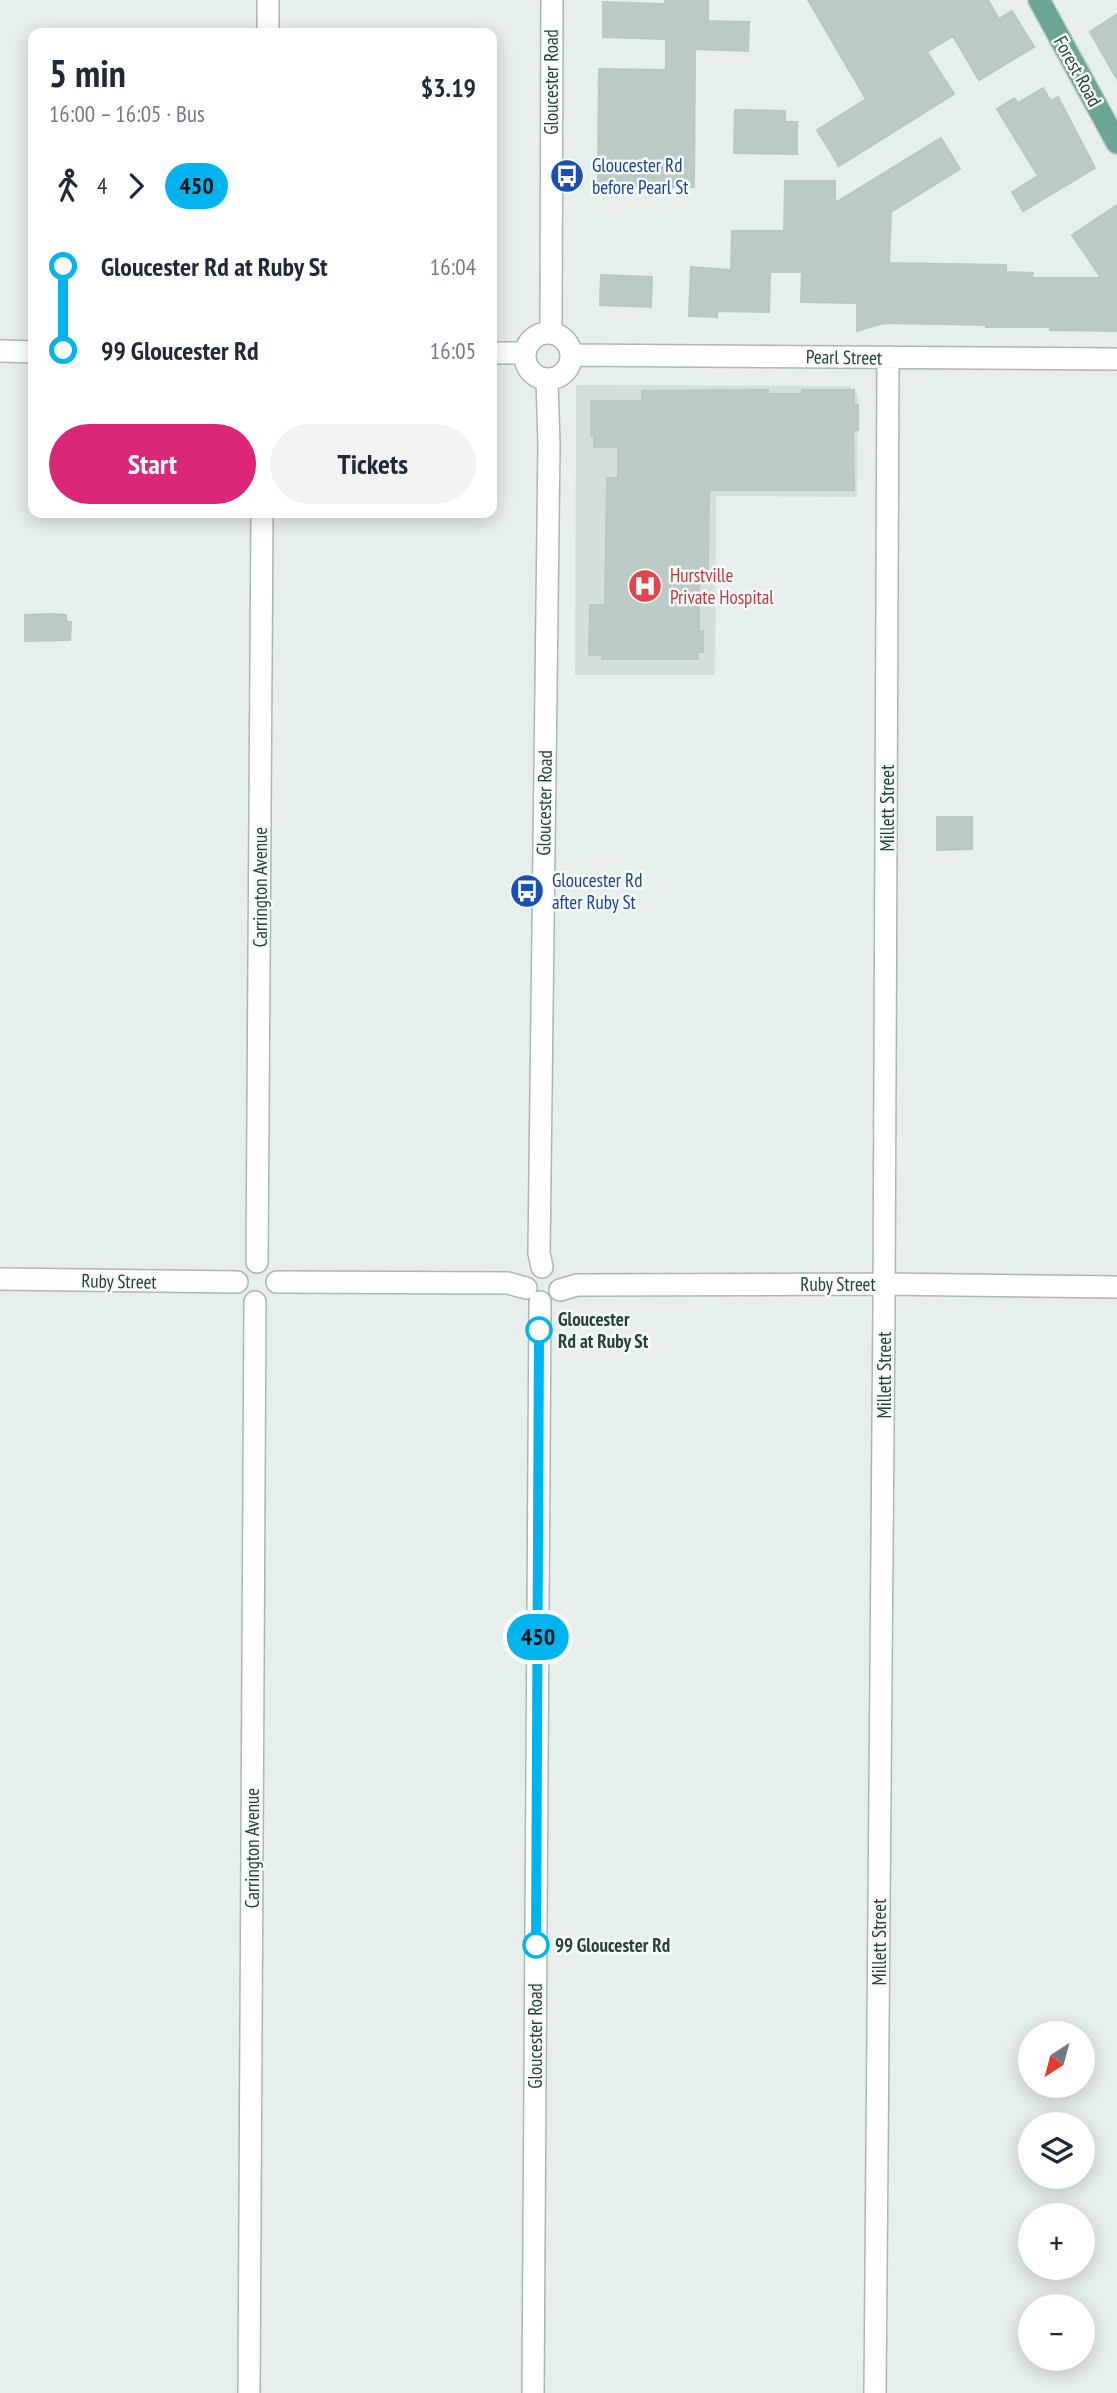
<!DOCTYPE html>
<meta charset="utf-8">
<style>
body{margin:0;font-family:"PT Sans Narrow",sans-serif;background:#f2f2f3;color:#1f2937;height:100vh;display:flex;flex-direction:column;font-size:26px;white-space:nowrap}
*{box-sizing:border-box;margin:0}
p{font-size:23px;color:#747a83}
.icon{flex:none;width:38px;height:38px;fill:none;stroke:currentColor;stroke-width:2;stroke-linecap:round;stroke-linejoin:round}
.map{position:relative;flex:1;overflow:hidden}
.drawer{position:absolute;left:28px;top:28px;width:469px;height:490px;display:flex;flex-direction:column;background:#fff;border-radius:14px;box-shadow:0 4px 18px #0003}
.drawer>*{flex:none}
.badge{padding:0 14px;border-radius:23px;font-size:24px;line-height:46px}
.needle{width:46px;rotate:216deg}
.tools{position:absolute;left:1018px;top:2021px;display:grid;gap:14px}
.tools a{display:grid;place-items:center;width:77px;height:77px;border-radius:50%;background:#fff;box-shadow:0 4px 18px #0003;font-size:35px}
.map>.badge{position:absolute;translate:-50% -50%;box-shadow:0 0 0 4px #fff}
.legs{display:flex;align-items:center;gap:10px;height:77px;padding:0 21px;font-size:23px}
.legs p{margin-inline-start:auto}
.head{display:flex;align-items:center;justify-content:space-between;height:119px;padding:0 21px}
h1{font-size:38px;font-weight:700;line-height:52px}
.cta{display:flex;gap:14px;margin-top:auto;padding:14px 21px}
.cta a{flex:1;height:80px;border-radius:42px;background:#db2777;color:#fff;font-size:28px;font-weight:700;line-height:80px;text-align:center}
.cta a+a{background:#f2f2f3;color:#1f2937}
ul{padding:0 21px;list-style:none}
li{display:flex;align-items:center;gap:24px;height:84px;font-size:26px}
li i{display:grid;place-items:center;width:10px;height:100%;margin:0 9px;background:currentColor}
li i::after{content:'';width:18px;height:18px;margin:-9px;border:5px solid;border-radius:50%;background:#fff}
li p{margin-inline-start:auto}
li:first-child i{background:linear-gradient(#0000 50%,currentColor 0)}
li:last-child i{background:linear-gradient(currentColor 50%,#0000 0)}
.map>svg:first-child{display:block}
</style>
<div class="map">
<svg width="1117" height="2393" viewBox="0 0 1117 2393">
<rect width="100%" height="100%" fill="#e6efeb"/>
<!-- built -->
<path fill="#d4dfda" d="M 576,385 L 850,386 L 858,395 L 857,497 L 716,496 L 715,675 L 575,675 Z"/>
<!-- building -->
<path fill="#bbcac4" stroke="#b8c9c2" stroke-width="2" d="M 665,0 L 708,0 L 708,21 L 749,22 L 748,51 L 695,49 L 694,187 L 598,186 L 599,69 L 666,70 L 666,39 L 603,37 L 603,2 L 665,4 Z
M 808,0 L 988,0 L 999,19 L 1012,11 L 1034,47 L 979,80 L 953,36 L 927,52 L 954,94 L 839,166 L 817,130 L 866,99 Z
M 1117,14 L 1117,79 L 1090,32 Z
M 1043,88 L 1051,101 L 1058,97 L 1095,168 L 1023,211 L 1012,192 L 1038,176 L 997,109 L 1014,98 L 1018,103 Z
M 735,110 L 785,111 L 785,122 L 797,122 L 797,154 L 734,153 Z
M 941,138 L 960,169 L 891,212 L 889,263 L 1006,265 L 1006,272 L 1033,273 L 1032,278 L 1101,278 L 1072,235 L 1117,205 L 1117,331 L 1050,330 L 1050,327 L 986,327 L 986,325 L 884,323 L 857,331 L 857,303 L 801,302 L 802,272 L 770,272 L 769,312 L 717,311 L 717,317 L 689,316 L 691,267 L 731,270 L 732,231 L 784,231 L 785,181 L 835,181 L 835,203 Z
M 601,275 L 652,277 L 651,307 L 600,305 Z
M 768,390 L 768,394 L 802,394 L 802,390 L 854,390 L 854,405 L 858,405 L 858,430 L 853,431 L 854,490 L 709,490 L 708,573 L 699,578 L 699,631 L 703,631 L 703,652 L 698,652 L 698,659 L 602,659 L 602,655 L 589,655 L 590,605 L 605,605 L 607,478 L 618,478 L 618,447 L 594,447 L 594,436 L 591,436 L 591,401 L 642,401 L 642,391 Z
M 50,614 L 66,615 L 66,621 L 71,622 L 70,640 L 25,641 L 25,615 Z
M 937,817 L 972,817 L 972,849 L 937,850 Z"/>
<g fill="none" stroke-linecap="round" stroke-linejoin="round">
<!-- street casing -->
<g stroke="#a8b8b2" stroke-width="24">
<path id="street" d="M 268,33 L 268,0
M 551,332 L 552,0
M525 356a23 23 0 1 1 46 0a23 23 0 1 1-46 0Z
M 0,351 L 33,352
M 492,353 L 524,353
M 572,355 L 1117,359
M 257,1262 L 262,513
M 542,1267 L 539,1253 L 549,445 L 547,380
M 0,1279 L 237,1282
M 277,1282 L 508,1283 L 526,1288
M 560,1290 L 577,1285 L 884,1284 L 1117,1287
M 249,2393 L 255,1302
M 533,2393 L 540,1302
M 875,2393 L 884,1306 L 888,357"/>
</g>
<!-- primary casing -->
<g stroke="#c2cac8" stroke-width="24">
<path id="primary" d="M 1039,0 L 1117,143"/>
</g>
<!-- street -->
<use href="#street" stroke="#fff" stroke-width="21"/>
<!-- primary -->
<use href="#primary" stroke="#6aa596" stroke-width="21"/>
</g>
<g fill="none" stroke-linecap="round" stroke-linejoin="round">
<!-- line-1 casing -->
<g stroke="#fff" stroke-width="16">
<path id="line-1" d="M 536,1945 L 539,1330"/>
</g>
<!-- line-1 -->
<use href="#line-1" stroke="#00b5ef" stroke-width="10"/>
</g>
<!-- icons -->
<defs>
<g id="bus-disc" transform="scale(1.75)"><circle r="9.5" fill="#1a4fb4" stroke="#f7fbf9"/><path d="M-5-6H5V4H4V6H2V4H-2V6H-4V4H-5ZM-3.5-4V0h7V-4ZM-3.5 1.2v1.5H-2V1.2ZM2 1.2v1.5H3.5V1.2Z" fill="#fff"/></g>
<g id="hospital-disc" transform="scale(1.75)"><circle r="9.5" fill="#e0444e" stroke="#f7fbf9"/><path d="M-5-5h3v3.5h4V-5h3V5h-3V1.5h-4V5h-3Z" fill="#fff"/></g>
</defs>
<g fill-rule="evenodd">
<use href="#bus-disc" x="567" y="176"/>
<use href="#hospital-disc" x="645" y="586"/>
<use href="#bus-disc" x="527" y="891"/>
</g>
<!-- markers -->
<g fill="#fff" stroke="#00b5ef" stroke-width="3.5">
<circle cx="539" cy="1330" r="12"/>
<circle cx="536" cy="1945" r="12"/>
</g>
<g text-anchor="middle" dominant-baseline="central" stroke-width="5" stroke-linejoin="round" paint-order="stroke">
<!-- street labels -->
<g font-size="19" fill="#24423a" stroke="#f7fbf9">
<text transform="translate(1078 71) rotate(61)">Forest Road</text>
<text transform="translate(551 82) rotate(-90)">Gloucester Road</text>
<text transform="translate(844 357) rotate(1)">Pearl Street</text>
<text transform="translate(544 803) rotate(-89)">Gloucester Road</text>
<text transform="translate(887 808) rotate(-90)">Millett Street</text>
<text transform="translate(260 887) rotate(-90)">Carrington Avenue</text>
<text transform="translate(119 1281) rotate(1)">Ruby Street</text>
<text x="838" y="1284">Ruby Street</text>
<text transform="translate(884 1375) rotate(-90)">Millett Street</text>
<text transform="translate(252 1848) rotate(-90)">Carrington Avenue</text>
<text transform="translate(879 1942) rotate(-90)">Millett Street</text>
<text transform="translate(535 2036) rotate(-90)">Gloucester Road</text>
</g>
<!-- transit labels -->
<g font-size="19" fill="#164399" stroke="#f7fbf9" text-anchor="start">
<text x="592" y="165">Gloucester Rd<tspan x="592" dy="22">before Pearl St</tspan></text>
<text x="552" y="880">Gloucester Rd<tspan x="552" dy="22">after Ruby St</tspan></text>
</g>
<!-- health labels -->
<g font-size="19" fill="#be3a42" stroke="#f7fbf9" text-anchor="start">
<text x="670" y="575">Hurstville<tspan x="670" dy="22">Private Hospital</tspan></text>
</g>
<!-- stop labels -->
<g font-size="19" font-weight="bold" fill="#24423a" stroke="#f7fbf9" text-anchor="start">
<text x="558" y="1319">Gloucester<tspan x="558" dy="22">Rd at Ruby St</tspan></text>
<text x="555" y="1945">99 Gloucester Rd</text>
</g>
</g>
</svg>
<div class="tools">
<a><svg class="needle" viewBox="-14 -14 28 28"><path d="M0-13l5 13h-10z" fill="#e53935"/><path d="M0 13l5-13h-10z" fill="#747a83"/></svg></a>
<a><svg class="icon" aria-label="layers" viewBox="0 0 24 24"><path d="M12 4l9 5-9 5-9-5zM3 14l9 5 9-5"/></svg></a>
<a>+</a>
<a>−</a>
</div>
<b class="badge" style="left:538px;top:1637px;background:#00b5ef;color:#111">450</b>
<section class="drawer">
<div class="head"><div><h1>5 min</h1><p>16:00 – 16:05 · Bus</p></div><b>$3.19</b></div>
<div class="legs"><svg class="icon" aria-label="walk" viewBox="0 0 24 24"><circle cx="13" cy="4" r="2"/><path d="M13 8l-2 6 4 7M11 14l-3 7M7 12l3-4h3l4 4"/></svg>4<svg class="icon" aria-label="forward" viewBox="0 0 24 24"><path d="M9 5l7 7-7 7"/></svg><b class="badge" style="background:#00b5ef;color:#111">450</b></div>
<ul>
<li><i style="color:#00b5ef"></i><b>Gloucester Rd at Ruby St</b><p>16:04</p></li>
<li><i style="color:#00b5ef"></i><b>99 Gloucester Rd</b><p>16:05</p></li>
</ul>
<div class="cta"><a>Start</a><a>Tickets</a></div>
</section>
</div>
